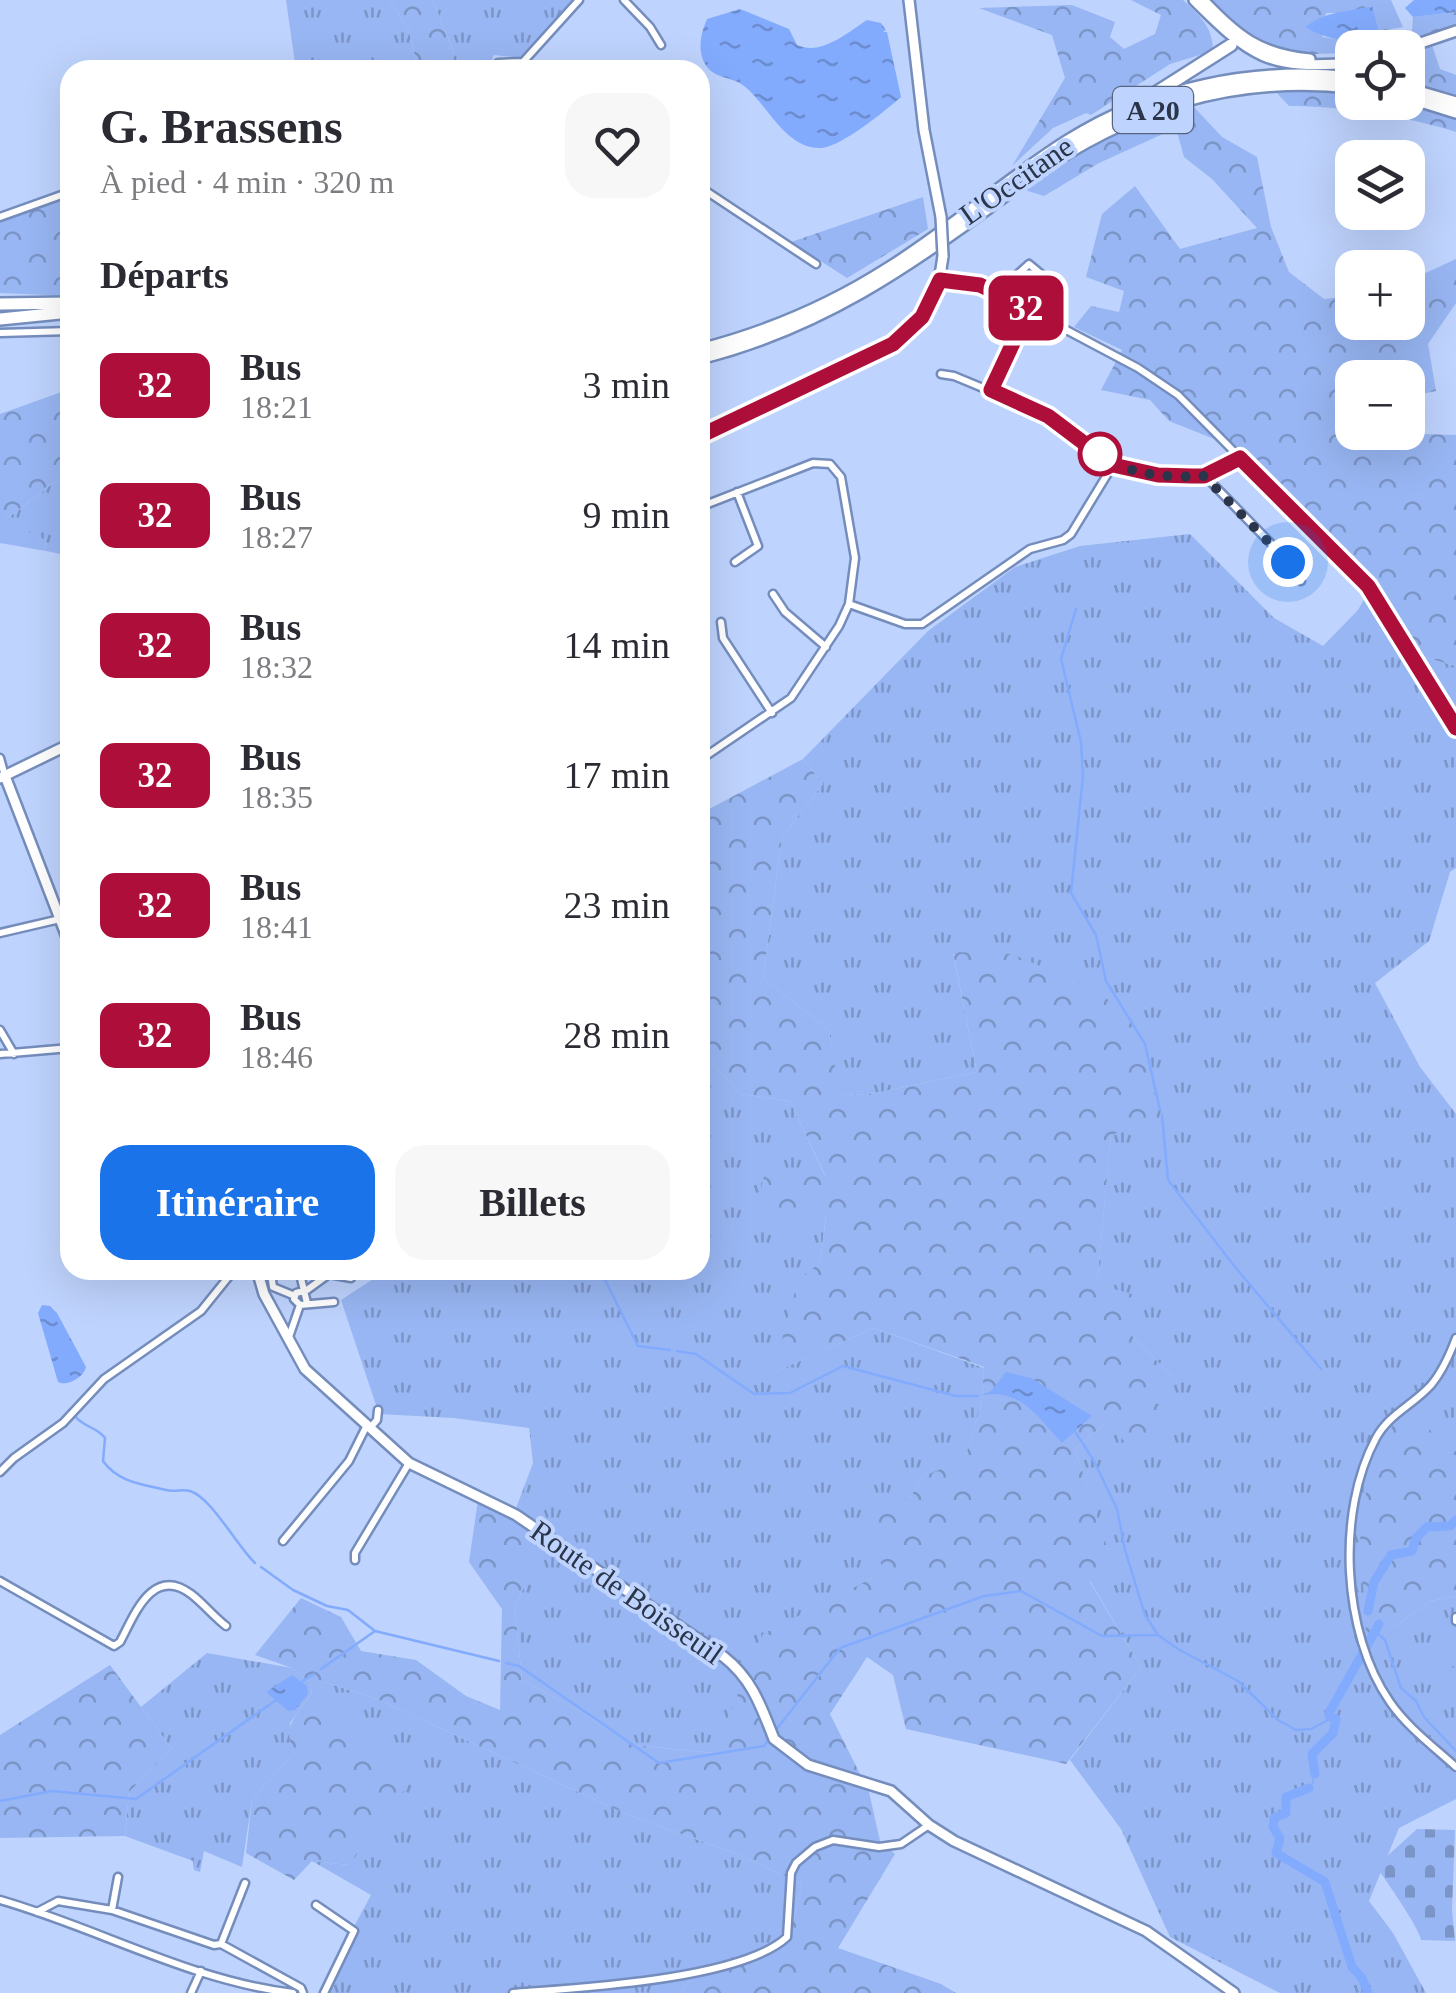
<!DOCTYPE html>
<html lang="fr">
<meta charset="utf-8">
<style>
body{margin:0;font-family:"Times New Roman",serif;background:#f7f7f7;color:#2b2b33;height:100vh;display:flex;flex-direction:column;font-size:38px;white-space:nowrap}
*{box-sizing:border-box;margin:0}
p{font-size:32px;color:#7c7c81}
.icon{flex:none;width:55px;height:55px;fill:none;stroke:currentColor;stroke-width:2;stroke-linecap:round;stroke-linejoin:round}
.map{position:relative;flex:1;overflow:hidden}
.sheet{position:absolute;left:60px;top:60px;width:650px;height:1220px;display:flex;flex-direction:column;background:#fff;border-radius:30px;box-shadow:0 10px 40px #0002}
.sheet>*{flex:none}
.badge{padding:0 20px;border-radius:15px;font-size:35px;line-height:65px}
.tools{position:absolute;left:1335px;top:30px;display:grid;gap:20px}
.tools a{display:grid;place-items:center;width:90px;height:90px;border-radius:20px;background:#fff;box-shadow:0 10px 40px #0002;font-size:50px}
.you{position:absolute;width:50px;height:50px;margin:-25px;border:8px solid #fff;border-radius:50%;background:#1a73e8;box-shadow:0 0 0 15px #1a73e833}
.map>.badge{position:absolute;translate:-50% -50%;box-shadow:0 0 0 5px #fff}
h2{padding:0 40px;font-size:38px;line-height:90px}
.round{display:grid;place-items:center;flex:none;width:105px;height:105px;border-radius:30px;background:#f7f7f7}
.head{display:flex;align-items:center;justify-content:space-between;height:170px;padding:0 40px}
h1{font-size:48px;font-weight:600;line-height:75px}
.button{display:flex;gap:20px;margin-top:auto;padding:20px 40px}
.button a{flex:1;height:115px;border-radius:30px;background:#1a73e8;color:#fff;font-size:40px;font-weight:600;line-height:115px;text-align:center}
.button a+a{background:#f7f7f7;color:#2b2b33}
ul{padding:0;list-style:none}
li{display:flex;align-items:center;gap:30px;height:130px;padding:0 40px}
li div{flex:1}
li b{display:block;font-size:38px}
li em{font-style:normal}
li .badge{min-width:110px;font-weight:700;text-align:center}
.map>svg:first-child{display:block}
</style>
<div class="map">
<svg width="1456" height="1993" viewBox="0 0 1456 1993">
<defs>
<pattern id="grass-tufts" width="24" height="20" patternUnits="userSpaceOnUse" patternTransform="scale(2.5)"><rect width="24" height="20" fill="#98b6f3"/><path d="M3 7l-1-3M5 7V3M7 7l1-3M15 17l-1-3M17 17v-4M19 17l1-3" fill="none" stroke="#7c95c7"/></pattern>
<pattern id="forest-crowns" width="20" height="18" patternUnits="userSpaceOnUse" patternTransform="scale(2.5)"><rect width="20" height="18" fill="#98b6f3"/><path d="M2 6a3 3 0 1 1 6 0M12 15a3 3 0 1 1 6 0" fill="none" stroke="#7c95c7"/></pattern>
<pattern id="cemetery-stones" width="16" height="16" patternUnits="userSpaceOnUse" patternTransform="scale(2.5)"><rect width="16" height="16" fill="#98b6f3"/><path d="M2 7V4a2 2 0 0 1 4 0v3zM10 15v-3a2 2 0 0 1 4 0v3z" fill="#7c95c7"/></pattern>
<pattern id="water-ripples" width="26" height="14" patternUnits="userSpaceOnUse" patternTransform="scale(2.5)"><rect width="26" height="14" fill="#83abfd"/><path d="M2 4q2-2 4 0t4 0M15 11q2-2 4 0t4 0" fill="none" stroke="#6b8ccf"/></pattern>
</defs>
<rect width="100%" height="100%" fill="#bed3fd"/>
<!-- grass -->
<path fill="url(#grass-tufts)" d="M 286,0 L 389,0 L 409,30 L 418,70 L 296,70 Z
M 433,0 L 572,0 L 521,58 L 494,55 L 485,70 L 465,70 L 454,53 Z
M 70,480 L 70,556 L 46,551 L 45,540 L 5,520 L 55,482 Z
M 1190,534 L 1274,618 L 1323,646 L 1358,610 L 1366,596 L 1420,656 L 1456,666 L 1456,868 L 1450,872 L 1429,941 L 1375,983 L 1420,1067 L 1456,1114 L 1456,1453 L 1450,1453 L 1410,1409 L 1394,1627 L 1431,1601 L 1456,1596 L 1456,1799 L 1399,1828 L 1369,1901 L 1393,1933 L 1426,1993 L 1280,1993 L 1170,1937 L 1121,1829 L 1070,1760 L 1141,1667 L 1090,1581 L 1114,1571 L 1075,1449 L 1105,1423 L 1150,1399 L 1172,1376 L 1132,1336 L 1097,1284 L 1111,1134 L 953,953 L 977,1072 L 866,1095 L 838,1094 L 829,1030 L 763,978 L 782,837 L 823,784 L 803,759 L 928,631 L 1015,567 L 1080,546 Z
M 700,1049 L 740,1094 L 790,1101 L 825,1176 L 765,1173 L 826,1215 L 820,1263 L 775,1372 L 874,1328 L 984,1368 L 982,1400 L 965,1460 L 924,1476 L 909,1499 L 884,1572 L 763,1635 L 714,1753 L 633,1745 L 581,1712 L 522,1680 L 515,1608 L 526,1582 L 478,1500 L 515,1511 L 533,1463 L 529,1428 L 454,1418 L 379,1414 L 341,1300 L 387,1270 L 700,1270 Z
M 207,1653 L 292,1668 L 310,1682 L 312,1693 L 290,1723 L 295,1752 L 252,1800 L 242,1867 L 204,1851 L 200,1872 L 194,1870 L 193,1861 L 125,1836 L 129,1792 L 172,1749 L 141,1707 Z
M 324,1682 L 377,1699 L 628,1815 L 735,1853 L 802,1884 L 791,1930 L 759,1962 L 696,1970 L 680,1993 L 318,1993 L 371,1895 L 312,1861 L 349,1865 L 314,1698 Z"/>
<!-- forest -->
<path fill="url(#forest-crowns)" d="M 389,0 L 433,0 L 454,53 L 465,70 L 418,70 L 409,30 Z
M 1131,0 L 1183,0 C 1200,16 1213,27 1213,51 L 1170,64 L 1091,115 L 1086,113 L 1053,128 L 1012,166 L 1065,78 L 1052,35 L 979,8 L 1072,5 L 1115,22 L 1110,37 L 1124,49 L 1155,34 L 1161,15 Z
M 1208,0 L 1391,0 L 1403,27 L 1379,31 L 1371,6 L 1347,13 L 1326,13 L 1322,37 L 1357,42 L 1380,35 L 1388,43 L 1387,47 L 1352,48 L 1352,52 C 1278,58 1261,52 1208,0 Z
M 1456,12 L 1456,28 L 1402,43 L 1400,36 L 1412,31 L 1413,17 Z
M 1432,45 L 1440,69 L 1456,75 L 1456,96 L 1408,82 L 1408,53 Z
M 1274,90 L 1352,94 L 1352,102 L 1401,103 L 1456,118 L 1456,132 C 1407,116 1340,106 1289,106 Z
M 1194,107 L 1222,137 L 1257,157 L 1271,227 L 1289,272 L 1324,299 L 1352,296 L 1352,322 L 1408,322 L 1408,281 L 1456,259 L 1456,303 L 1428,344 L 1436,391 L 1408,397 L 1408,378 L 1352,378 L 1352,432 L 1456,435 L 1456,666 L 1420,656 L 1366,596 L 1373,583 L 1232,446 L 1169,421 L 1150,400 L 1101,390 L 1122,350 L 1074,327 L 1091,306 L 1119,312 L 1124,291 L 1086,277 L 1102,214 L 1135,186 L 1180,249 L 1257,228 L 1212,179 L 1184,157 L 1176,128 L 1099,163 L 1044,196 L 1025,190 C 1077,150 1128,119 1194,107 Z
M 70,193 L 70,296 L 0,293 L 0,219 Z
M 923,197 L 928,229 L 847,278 L 791,242 Z
M 70,389 L 70,480 L 55,482 L 6,519 L 45,540 L 46,551 L 0,543 L 0,414 Z
M 803,759 L 823,784 L 782,837 L 763,978 L 829,1030 L 839,1094 L 866,1095 L 977,1072 L 953,952 L 1012,954 L 1098,990 L 1149,1040 L 1157,1119 L 1111,1135 L 1097,1284 L 1149,1299 L 1132,1336 L 1172,1376 L 1151,1399 L 1179,1419 L 1139,1455 L 1105,1423 L 1075,1449 L 1115,1572 L 1090,1582 L 1141,1667 L 1066,1764 L 906,1729 L 893,1675 L 867,1657 L 830,1714 L 869,1792 L 880,1841 L 895,1854 L 838,1948 L 941,1984 L 956,1993 L 680,1993 L 696,1970 L 759,1962 L 791,1930 L 802,1884 L 735,1853 L 628,1815 L 377,1699 L 324,1682 L 314,1699 L 410,1782 L 349,1865 L 312,1861 L 294,1880 L 246,1853 L 252,1800 L 294,1753 C 281,1725 297,1716 312,1693 L 310,1682 L 292,1668 L 255,1655 L 301,1598 L 341,1617 L 361,1651 L 416,1660 L 466,1696 L 500,1710 L 502,1609 L 469,1562 L 478,1500 L 546,1547 L 521,1569 L 526,1582 L 515,1608 L 522,1680 L 581,1712 L 633,1745 L 713,1753 L 763,1634 L 884,1572 L 862,1508 L 909,1499 L 924,1476 L 965,1459 L 982,1400 L 984,1367 L 874,1328 L 773,1373 L 798,1280 L 820,1263 L 826,1216 L 753,1222 L 765,1172 L 825,1175 L 790,1101 L 740,1094 L 700,1049 L 700,814 Z
M 1411,1408 L 1450,1453 L 1456,1451 L 1456,1596 L 1431,1601 L 1394,1627 L 1366,1633 L 1359,1517 L 1383,1435 Z
M 110,1665 L 172,1749 L 129,1792 L 125,1836 L 0,1838 L 0,1735 Z"/>
<!-- cemetery -->
<path fill="url(#cemetery-stones)" d="M 1417,1829 L 1455,1830 L 1452,1910 L 1455,1941 L 1421,1940 C 1420,1929 1385,1879 1376,1866 Z"/>
<!-- garden -->
<path fill="#98b6f3" d="M 1456,1633 L 1456,1664 L 1424,1685 L 1410,1663 Z"/>
<!-- water -->
<path fill="url(#water-ripples)" d="M 1414,0 L 1456,0 L 1456,12 L 1413,17 L 1405,8 Z
M 1372,6 L 1380,35 C 1353,43 1330,42 1305,27 C 1329,10 1344,13 1372,6 Z
M 740,9 L 789,29 L 797,45 C 821,56 847,33 867,20 L 881,23 L 886,30 L 883,32 L 887,32 L 901,97 C 885,111 842,146 822,148 C 785,150 767,103 744,86 C 732,76 713,79 705,64 C 697,50 701,33 707,19 Z
M 42,1305 L 50,1306 L 57,1313 L 86,1367 C 84,1377 67,1387 58,1382 L 38,1313 Z
M 1006,1372 L 1031,1378 L 1092,1416 L 1062,1443 C 1036,1416 1021,1387 979,1396 L 991,1391 Z
M 1361,1652 L 1362,1655 C 1349,1672 1347,1695 1331,1713 L 1337,1720 L 1336,1733 L 1314,1756 C 1314,1784 1320,1789 1289,1798 L 1287,1815 L 1276,1817 L 1275,1821 L 1281,1834 L 1278,1852 L 1330,1884 L 1330,1894 L 1348,1942 L 1352,1963 L 1365,1978 L 1369,1993 L 1363,1979 L 1352,1967 L 1325,1882 L 1276,1853 L 1280,1838 L 1273,1822 L 1276,1816 L 1286,1813 L 1286,1797 C 1324,1786 1309,1783 1312,1754 L 1333,1733 L 1336,1720 L 1329,1716 L 1329,1713 C 1343,1693 1350,1672 1361,1652 Z
M 292,1675 L 307,1686 L 308,1694 L 295,1710 L 288,1711 L 266,1692 Z"/>
<g fill="none" stroke-linecap="round" stroke-linejoin="round">
<!-- stream -->
<path stroke="#83abfd" stroke-width="2.5" d="M 1076,609 L 1061,659 L 1081,742 L 1083,776 L 1071,893 L 1096,935 L 1106,981 L 1145,1044 L 1160,1110
M 1162,1115 L 1168,1180 L 1235,1267 L 1321,1369
M 600,1270 L 638,1346 L 670,1350
M 677,1351 L 696,1354 L 754,1394 L 790,1393 L 843,1366 L 956,1396 L 978,1396
M 75,1416 C 83,1427 97,1427 105,1438 L 103,1461 C 118,1482 141,1484 166,1490 C 174,1492 183,1489 190,1491 C 211,1497 237,1546 255,1563
M 1074,1430 L 1094,1461 L 1117,1509 L 1125,1550 L 1145,1615 L 1158,1635
M 261,1567 L 293,1590 L 327,1606 L 348,1610 L 375,1631
M 1377,1633 L 1385,1640 L 1401,1688 L 1416,1701 L 1424,1717 L 1456,1751
M 506,1663 L 519,1666 L 659,1763 L 764,1746 L 769,1739
M 321,1669 L 375,1631 L 499,1661
M 303,1681 L 314,1674
M 776,1730 L 840,1648 L 984,1596 L 1021,1591 L 1102,1636 L 1158,1635 L 1178,1649 L 1238,1681 L 1278,1720 L 1296,1730 L 1311,1729 L 1332,1718
M 0,1801 L 52,1791 L 136,1799 L 276,1700"/>
<!-- river -->
<path stroke="#83abfd" stroke-width="9" d="M 1368,1611 L 1374,1582 L 1391,1555 L 1412,1551 L 1416,1538 L 1427,1527 L 1450,1526 L 1456,1520
M 1315,1774 L 1312,1754 L 1333,1733 L 1336,1719 L 1329,1716 L 1329,1713 L 1379,1624
M 1309,1788 L 1286,1797 L 1286,1813 L 1274,1818 L 1273,1827 L 1280,1838 L 1276,1853 L 1325,1882 L 1352,1967 L 1362,1978 L 1368,1993"/>
<!-- minor casing -->
<g stroke="#758dbd" stroke-width="11">
<path id="minor" d="M 624,0 L 650,27 L 661,45
M 491,70 L 498,63 L 523,62 L 579,0
M 700,187 L 816,264
M 0,217 L 70,192
M 940,281 L 973,283 L 991,290 L 1138,368 L 1178,395 L 1367,586 L 1456,728
M 997,293 L 1029,264 L 1059,289
M 0,333 L 70,331
M 941,374 L 954,376 L 1048,415 L 1113,465 L 1158,475 L 1192,476 L 1204,476 L 1240,458
M 991,390 L 1029,309
M 1205,476 L 1288,561 L 1301,581
M 700,507 L 813,463 L 830,464 L 841,477 L 855,558 L 849,604 L 839,626 L 791,698 L 700,760
M 735,562 L 758,546 L 737,492
M 773,594 L 785,612 L 826,647
M 849,604 L 905,624 L 922,624 L 1030,549 L 1063,540 L 1071,534 L 1113,465
M 721,622 L 723,638 L 772,713
M 0,758 L 5,776
M 0,933 L 60,919
M 0,1030 L 14,1054
M 0,1054 L 70,1048
M 299,1270 L 307,1303
M 271,1273 L 273,1287 L 295,1296
M 329,1274 L 351,1278
M 300,1305 L 294,1299 L 296,1293 L 307,1290 L 329,1274
M 300,1305 L 334,1302
M 289,1337 L 300,1305
M 1456,1338 C 1450,1354 1442,1372 1431,1385 C 1413,1405 1389,1414 1376,1438 C 1336,1512 1342,1633 1390,1702 C 1407,1727 1434,1747 1456,1767
M 370,1428 L 377,1420 L 378,1410
M 0,1472 L 14,1458 L 63,1423 L 104,1379 L 201,1311 L 234,1270
M 283,1541 L 349,1461 L 367,1425
M 355,1560 L 355,1553 L 409,1463
M 0,1581 L 114,1646 L 120,1642 C 134,1616 152,1565 191,1594 C 203,1603 213,1616 226,1626
M 1456,1617 L 1456,1621
M 0,1900 C 98,1928 191,1981 293,1993
M 316,1905 L 354,1931 L 324,1993
M 112,1910 L 118,1877
M 37,1912 L 58,1901 L 112,1910 L 214,1945 L 221,1944 L 301,1988 L 303,1993
M 221,1944 L 245,1883
M 191,1993 L 201,1971
M 513,1993 C 577,1988 741,1980 787,1937 L 791,1873 L 796,1863 L 815,1847 L 833,1840 L 879,1847 L 901,1844 L 929,1825"/>
</g>
<!-- major casing -->
<g stroke="#758dbd" stroke-width="14">
<path id="major" d="M 909,0 L 924,130 L 941,217
M 1194,0 C 1251,57 1268,70 1352,63
M 1203,0 C 1238,36 1258,54 1310,59
M 1406,48 L 1456,31
M 700,436 L 893,344 C 923,321 939,294 943,256
M 5,776 L 70,945
M 0,778 L 70,744
M 257,1270 L 264,1294 L 305,1369 L 409,1463 L 516,1515 L 724,1657 C 752,1679 761,1706 774,1739 L 808,1765 L 891,1791 L 929,1825 L 954,1841 L 1146,1931 L 1234,1993"/>
</g>
<!-- highway casing -->
<g stroke="#758dbd" stroke-width="16">
<path id="highway" d="M 1408,89 L 1456,103
M 1154,94 L 1231,45
M 1408,97 L 1456,112
M 1028,178 C 1129,108 1229,74 1352,87
M 0,304 L 70,303
M 0,319 L 70,312
M 700,350 C 766,333 830,306 888,269 C 951,230 1006,180 1068,141 C 1152,88 1254,67 1352,78
M 700,358 C 819,328 908,267 1005,195"/>
</g>
<!-- minor -->
<use href="#minor" stroke="#fff" stroke-width="6"/>
<!-- major -->
<use href="#major" stroke="#fff" stroke-width="9"/>
<!-- highway -->
<use href="#highway" stroke="#fff" stroke-width="11"/>
<!-- major-bridge casing -->
<g stroke="#758dbd" stroke-width="14" stroke-linecap="butt">
<path id="major-bridge" d="M 941,217 L 943,256"/>
</g>
<!-- major-bridge -->
<use href="#major-bridge" stroke="#fff" stroke-width="9"/>
</g>
<g fill="none" stroke-linecap="round" stroke-linejoin="round">
<!-- line casing -->
<g stroke="#fff" stroke-width="22">
<path id="line" d="M 700,436 L 893,344 L 922,317 L 940,280 L 980,285 L 1029,309 L 991,390 L 1048,416 L 1113,465 L 1158,475 L 1192,476 L 1204,476 L 1240,458 L 1368,586 L 1456,728"/>
</g>
<!-- line -->
<use href="#line" stroke="#ad0e3a" stroke-width="15"/>
<!-- walk -->
<path stroke="#2b354a" stroke-width="10" stroke-dasharray="0 18" d="M 1100,454 C 1127,476 1170,478 1204,476 L 1288,562"/>
</g>
<!-- markers -->
<circle fill="#fff" stroke="#ad0e3a" stroke-width="5" cx="1100" cy="454" r="20"/>
<g text-anchor="middle" dominant-baseline="central" stroke-width="8" stroke-linejoin="round" paint-order="stroke">
<!-- shield labels -->
<rect fill="#bed3fd" stroke="#576480" stroke-width="2.5" x="1113" y="87" width="80" height="46" rx="8"/>
<g font-size="28" font-weight="bold" fill="#2b354a">
<text x="1153" y="110">A 20</text>
</g>
<!-- street labels -->
<g font-size="30" fill="#2b354a" stroke="#bed3fd">
<text transform="translate(1016 180) rotate(-35)">L'Occitane</text>
<text transform="translate(627 1592) rotate(35)">Route de Boisseuil</text>
</g>
</g>
</svg>
<div class="tools">
<a><svg class="icon" aria-label="locate" viewBox="0 0 24 24"><circle cx="12" cy="12" r="6"/><path d="M12 2v4M12 18v4M2 12h4M18 12h4"/></svg></a>
<a><svg class="icon" aria-label="layers" viewBox="0 0 24 24"><path d="M12 4l9 5-9 5-9-5zM3 14l9 5 9-5"/></svg></a>
<a>+</a>
<a>−</a>
</div>
<div class="you" style="left:1288px;top:562px"></div>
<b class="badge" style="left:1026px;top:308px;background:#ad0e3a;color:#fff">32</b>
<section class="sheet">
<div class="head"><div><h1>G. Brassens</h1><p>À pied · 4 min · 320 m</p></div><a class="round"><svg class="icon" aria-label="heart" viewBox="0 0 24 24"><path d="M12 20l-8-8c-3-5 5-10 8-4 3-6 11-1 8 4z"/></svg></a></div>
<h2>Départs</h2>
<ul>
<li><span class="badge" style="background:#ad0e3a;color:#fff">32</span><div><b>Bus</b><p>18:21</p></div><em>3 min</em></li>
<li><span class="badge" style="background:#ad0e3a;color:#fff">32</span><div><b>Bus</b><p>18:27</p></div><em>9 min</em></li>
<li><span class="badge" style="background:#ad0e3a;color:#fff">32</span><div><b>Bus</b><p>18:32</p></div><em>14 min</em></li>
<li><span class="badge" style="background:#ad0e3a;color:#fff">32</span><div><b>Bus</b><p>18:35</p></div><em>17 min</em></li>
<li><span class="badge" style="background:#ad0e3a;color:#fff">32</span><div><b>Bus</b><p>18:41</p></div><em>23 min</em></li>
<li><span class="badge" style="background:#ad0e3a;color:#fff">32</span><div><b>Bus</b><p>18:46</p></div><em>28 min</em></li>
</ul>
<div class="button"><a>Itinéraire</a><a>Billets</a></div>
</section>
</div>
